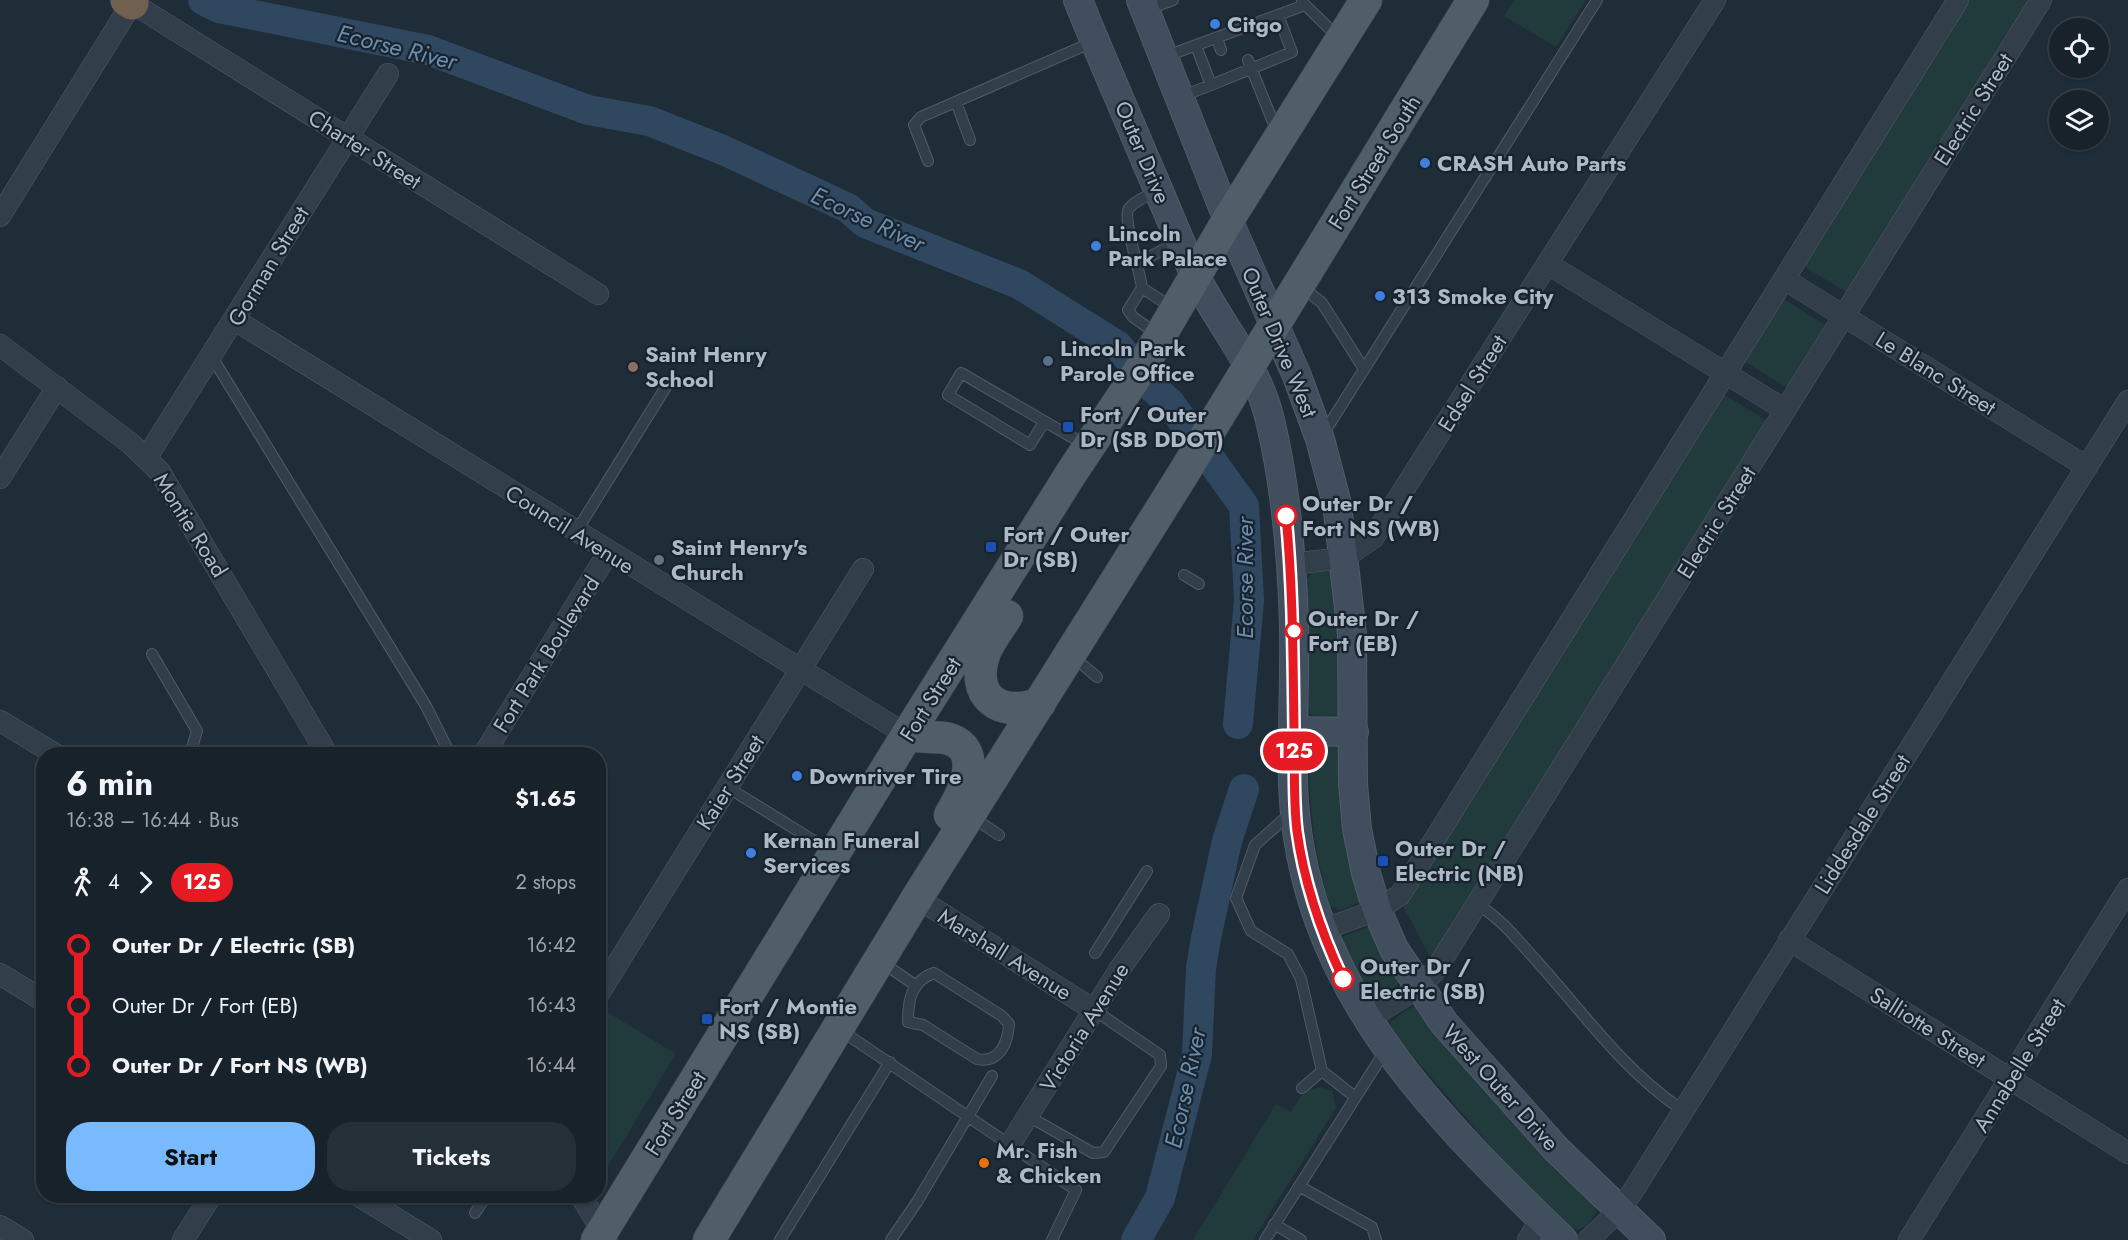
<!DOCTYPE html>
<meta charset="utf-8">
<style>
body{margin:0;font-family:Jost,sans-serif;background:#242f37;color:#f1f3f6;height:100vh;display:flex;flex-direction:column;font-size:22px;white-space:nowrap}
*{box-sizing:border-box;margin:0}
p{font-size:20px;color:#9ea4a9}
.icon{flex:none;width:33px;height:33px;fill:none;stroke:currentColor;stroke-width:2;stroke-linecap:round;stroke-linejoin:round}
.map{position:relative;flex:1;overflow:hidden}
.side{position:absolute;left:36px;top:747px;width:570px;height:456px;display:flex;flex-direction:column;background:#17222b;border-radius:24px;box-shadow:0 2px 4px #0004,0 0 0 2px #363f47}
.side>*{flex:none}
.badge{padding:0 12px;border-radius:20px;font-size:21px;line-height:39px}
.tools{position:absolute;left:2049px;top:18px;display:grid;gap:12px}
.tools a{display:grid;place-items:center;width:60px;height:60px;border-radius:50%;background:#17222b;box-shadow:0 2px 4px #0004,0 0 0 2px #363f47;font-size:30px}
.map>.badge{position:absolute;translate:-50% -50%;box-shadow:0 0 0 3px #fff}
.legs{display:flex;align-items:center;gap:9px;height:66px;padding:0 30px;font-size:20px}
.legs p{margin-inline-start:auto}
.headline{display:flex;align-items:center;justify-content:space-between;height:102px;padding:0 30px}
h1{font-size:33px;font-weight:700;line-height:45px}
.button{display:flex;gap:12px;margin-top:auto;padding:12px 30px}
.button a{flex:1;height:69px;border-radius:24px;background:#79baff;color:#111;font-size:24px;font-weight:700;line-height:69px;text-align:center}
.button a+a{background:#242f37;color:#f1f3f6}
ul{padding:0 30px;list-style:none}
li{display:flex;align-items:center;gap:21px;height:60px;font-size:22px}
li i{display:grid;place-items:center;width:9px;height:100%;margin:0 8px;background:currentColor}
li i::after{content:'';width:15px;height:15px;margin:-8px;border:4px solid;border-radius:50%;background:#17222b}
li p{margin-inline-start:auto}
li:first-child i{background:linear-gradient(#0000 50%,currentColor 0)}
li:last-child i{background:linear-gradient(currentColor 50%,#0000 0)}
.map>svg:first-child{display:block}
</style>
<div class="map">
<svg width="2128" height="1240" viewBox="0 0 2128 1240">
<rect width="100%" height="100%" fill="#1f2d39"/>
<!-- green -->
<path fill="#213a3b" d="M 1514,0 L 1586,0 L 1556,47 L 1504,16 Z
M 1968,0 L 2028,0 L 1846,292 L 1803,266 Z
M 1784,299 L 1827,326 L 1788,388 L 1745,362 Z
M 1722,393 L 1767,421 L 1431,959 L 1403,906 Z
M 1332,571 L 1337,579 L 1341,715 C 1333,719 1320,718 1311,715 L 1309,709 L 1307,580 L 1312,572 Z
M 1340,741 L 1360,902 L 1340,910 L 1330,906 C 1314,854 1308,801 1309,746 L 1314,742 Z
M 1369,927 L 1374,929 L 1399,980 L 1396,989 L 1376,1000 C 1358,988 1350,959 1343,940 L 1344,936 Z
M 1416,1007 L 1596,1206 L 1596,1213 L 1586,1226 L 1578,1230 L 1570,1227 L 1493,1149 L 1399,1040 L 1391,1029 L 1391,1022 L 1408,1009 Z
M 604,1010 L 676,1054 L 599,1181 L 598,1019 Z
M 1321,1087 L 1332,1091 L 1336,1108 L 1253,1240 L 1193,1240 L 1276,1104 L 1291,1112 L 1304,1091 Z"/>
<g fill="none" stroke-linecap="round" stroke-linejoin="round">
<!-- river -->
<path stroke="#2f4860" stroke-width="30" d="M 203,0 L 219,8 L 428,50 L 588,110 L 649,121 L 723,150 L 848,208 L 865,223 L 1019,284 L 1118,346 L 1153,388 L 1170,403 L 1244,506 L 1249,600 L 1238,724
M 1136,1240 L 1160,1198 L 1197,1054 L 1201,968 L 1206,938 L 1227,841 L 1244,789"/>
<!-- service casing -->
<g stroke="#505c68" stroke-width="12">
<path id="service" d="M 1302,2 L 1338,37
M 1145,10 L 1173,0
M 1217,38 L 1221,50
M 1196,46 L 1211,85 L 1292,52 L 1278,15
M 1164,57 L 1305,5
M 1248,60 L 1277,132
M 1180,97 L 1211,85
M 956,102 L 970,140
M 928,161 L 914,125 L 921,117 L 1095,41
M 1138,263 L 1178,242
M 1301,286 L 1322,303 L 1364,369
M 1142,288 C 1140,271 1122,217 1129,208 C 1136,200 1148,195 1158,191
M 1157,334 L 1133,317 L 1128,310 L 1142,288 L 1173,308
M 212,357 L 426,706 L 450,754
M 1044,422 L 1030,445 L 948,395 L 961,373 L 1087,446
M 1322,436 L 1597,0
M 576,532 L 669,382
M 1184,575 L 1199,584
M 152,654 L 197,731 L 190,754
M 1071,655 L 1097,677
M 727,787 L 832,852
M 1293,811 L 1255,845 L 1236,898 L 1251,931 L 1288,954 L 1301,979 L 1322,1071 L 1355,1097
M 972,817 L 999,835
M 1477,904 C 1500,918 1516,938 1534,958 C 1583,1012 1621,1068 1682,1110
M 1095,953 L 1147,871
M 880,961 L 915,985
M 934,973 L 1002,1016 L 1009,1024 C 1008,1043 999,1064 977,1059 L 923,1025 L 908,1022 C 908,1000 911,981 934,973 Z
M 839,1029 L 1076,1190 L 1052,1240
M 1302,1088 L 1322,1071
M 1028,1116 L 1093,1153 L 1104,1152 L 1161,1066 L 1160,1055 L 1094,1010
M 1299,1186 L 1372,1227 L 1376,1240
M 475,1213 L 486,1196
M 1274,1224 L 1301,1240
M 780,1240 L 890,1062
M 891,1240 L 917,1202 L 992,1076
M 1265,1240 L 1387,1048"/>
</g>
<!-- minor casing -->
<g stroke="#505c68" stroke-width="22">
<path id="minor" d="M 0,216 L 132,3 L 598,294
M 1548,264 L 1785,410
M 1784,279 L 2087,467
M 235,320 L 907,735
M 0,345 L 130,443 L 160,472 L 327,754
M 147,457 L 388,74
M 0,478 L 57,387
M 1290,564 L 1344,558 L 1373,538 L 1715,0
M 0,721 L 55,754
M 484,754 L 608,553
M 917,898 L 1094,1010
M 1322,930 L 1377,910 L 1400,895 L 1958,0
M 1789,940 L 2128,1153
M 0,974 L 44,1001
M 598,995 L 863,569
M 1366,1020 L 1418,988 L 1435,971 L 2041,0
M 1011,1143 L 1119,970 L 1159,914
M 359,1196 L 431,1240
M 581,1196 L 607,1239
M 0,1226 L 23,1240
M 183,1240 L 211,1196
M 1528,1240 L 1541,1219
M 1588,1240 L 1619,1211 L 1633,1191 L 2128,401
M 1909,1240 L 2128,889"/>
</g>
<!-- secondary casing -->
<g stroke="#505c68" stroke-width="30">
<path id="secondary" d="M 1078,0 C 1099,53 1123,106 1145,159 C 1162,197 1177,236 1194,273 C 1218,323 1257,364 1270,420 C 1286,487 1292,556 1294,625 C 1295,678 1292,731 1293,784 C 1300,983 1429,1110 1563,1240
M 1141,0 L 1228,220 L 1297,376 L 1320,439 L 1337,504 L 1352,634 L 1353,784 L 1357,829 L 1366,873 L 1377,910 L 1394,949 L 1444,1023 L 1556,1149 L 1651,1240
M 1294,731 L 1354,732"/>
</g>
<!-- primary casing -->
<g stroke="#3f4a56" stroke-width="33">
<path id="primary" d="M 1007,616 C 1000,627 990,640 985,652 C 969,696 999,719 1040,703
M 907,735 C 920,738 932,736 945,738 C 986,747 964,792 950,815
M 597,1240 L 907,735 L 1072,472 L 1142,367 L 1228,220 L 1366,0
M 709,1240 L 917,898 L 1183,474 L 1473,0"/>
</g>
<!-- motorway casing -->
<g stroke="#3d4954" stroke-width="34">
<path id="motorway" d="M 127,0 L 132,3"/>
</g>
<!-- service -->
<use href="#service" stroke="#323e4a" stroke-width="10"/>
<!-- minor -->
<use href="#minor" stroke="#323e4a" stroke-width="21"/>
<!-- secondary -->
<use href="#secondary" stroke="#404e5d" stroke-width="28"/>
<!-- primary -->
<use href="#primary" stroke="#505e6a" stroke-width="32"/>
<!-- motorway -->
<use href="#motorway" stroke="#70604f" stroke-width="33"/>
</g>
<g fill="none" stroke-linecap="round" stroke-linejoin="round">
<!-- line-1 casing -->
<g stroke="#fff" stroke-width="14">
<path id="line-1" d="M 1286,516 C 1293,587 1293,659 1294,731 C 1295,764 1293,798 1297,831 C 1304,883 1321,932 1343,979"/>
</g>
<!-- line-1 -->
<use href="#line-1" stroke="#e51a23" stroke-width="9"/>
</g>
<!-- markers -->
<g fill="#3f7fe0" stroke="#18232e" stroke-width="2">
<circle cx="1215" cy="24" r="6"/>
<circle cx="1425" cy="163" r="6"/>
<circle cx="1096" cy="246" r="6"/>
<circle cx="1380" cy="296" r="6"/>
<circle cx="797" cy="776" r="6"/>
<circle cx="751" cy="853" r="6"/>
</g>
<circle fill="#5c6f8a" stroke="#18232e" stroke-width="2" cx="1048" cy="361" r="6"/>
<circle fill="#8d6e63" stroke="#18232e" stroke-width="2" cx="633" cy="367" r="6"/>
<g fill="#1a4fb4" stroke="#18232e" stroke-width="2">
<rect x="1062" y="421" width="12" height="12" rx="3"/>
<rect x="985" y="541" width="12" height="12" rx="3"/>
<rect x="1377" y="855" width="12" height="12" rx="3"/>
<rect x="701" y="1013" width="12" height="12" rx="3"/>
</g>
<g fill="#fff" stroke="#e51a23" stroke-width="3">
<circle cx="1286" cy="516" r="10"/>
<circle cx="1294" cy="631" r="8"/>
<circle cx="1343" cy="979" r="10"/>
</g>
<circle fill="#6b7280" stroke="#18232e" stroke-width="2" cx="659" cy="560" r="6"/>
<circle fill="#e8710a" stroke="#18232e" stroke-width="2" cx="984" cy="1163" r="6"/>
<g text-anchor="middle" dominant-baseline="central" stroke-width="4.5" stroke-linejoin="round" paint-order="stroke">
<!-- poi labels -->
<g font-size="22" font-weight="bold" fill="#adb9c7" stroke="#18232e" text-anchor="start">
<text x="1227" y="24">Citgo</text>
<text x="1437" y="163">CRASH Auto Parts</text>
<text x="1108" y="233">Lincoln<tspan x="1108" dy="25">Park Palace</tspan></text>
<text x="1392" y="296">313 Smoke City</text>
<text x="1060" y="348">Lincoln Park<tspan x="1060" dy="25">Parole Office</tspan></text>
<text x="645" y="354">Saint Henry<tspan x="645" dy="25">School</tspan></text>
<text x="1080" y="414">Fort / Outer<tspan x="1080" dy="25">Dr (SB DDOT)</tspan></text>
<text x="1003" y="534">Fort / Outer<tspan x="1003" dy="25">Dr (SB)</tspan></text>
<text x="671" y="547">Saint Henry's<tspan x="671" dy="25">Church</tspan></text>
<text x="809" y="776">Downriver Tire</text>
<text x="763" y="840">Kernan Funeral<tspan x="763" dy="25">Services</tspan></text>
<text x="1395" y="848">Outer Dr /<tspan x="1395" dy="25">Electric (NB)</tspan></text>
<text x="719" y="1006">Fort / Montie<tspan x="719" dy="25">NS (SB)</tspan></text>
<text x="996" y="1150">Mr. Fish<tspan x="996" dy="25">&amp; Chicken</tspan></text>
</g>
<!-- street labels -->
<g font-size="22" fill="#adb9c7" stroke="#18232e">
<text transform="translate(1973 109) rotate(-58)">Electric Street</text>
<text transform="translate(365 149) rotate(32)">Charter Street</text>
<text transform="translate(1143 152) rotate(67)">Outer Drive</text>
<text transform="translate(1374 162) rotate(-58)">Fort Street South</text>
<text transform="translate(268 266) rotate(-59)">Gorman Street</text>
<text transform="translate(1280 342) rotate(67)">Outer Drive West</text>
<text transform="translate(1936 373) rotate(32)">Le Blanc Street</text>
<text transform="translate(1472 383) rotate(-58)">Edsel Street</text>
<text transform="translate(1716 522) rotate(-58)">Electric Street</text>
<text transform="translate(191 525) rotate(58)">Montie Road</text>
<text transform="translate(570 529) rotate(32)">Council Avenue</text>
<text transform="translate(546 654) rotate(-58)">Fort Park Boulevard</text>
<text transform="translate(930 699) rotate(-58)">Fort Street</text>
<text transform="translate(730 782) rotate(-58)">Kaier Street</text>
<text transform="translate(1862 824) rotate(-58)">Liddesdale Street</text>
<text transform="translate(1005 954) rotate(32)">Marshall Avenue</text>
<text transform="translate(1084 1027) rotate(-58)">Victoria Avenue</text>
<text transform="translate(1928 1027) rotate(32)">Salliotte Street</text>
<text transform="translate(2019 1065) rotate(-58)">Annabelle Street</text>
<text transform="translate(1501 1087) rotate(48)">West Outer Drive</text>
<text transform="translate(675 1113) rotate(-58)">Fort Street</text>
</g>
<!-- stop labels -->
<g font-size="22" font-weight="bold" fill="#adb9c7" stroke="#18232e" text-anchor="start">
<text x="1302" y="503">Outer Dr /<tspan x="1302" dy="25">Fort NS (WB)</tspan></text>
<text x="1308" y="618">Outer Dr /<tspan x="1308" dy="25">Fort (EB)</tspan></text>
<text x="1360" y="966">Outer Dr /<tspan x="1360" dy="25">Electric (SB)</tspan></text>
</g>
<!-- water labels -->
<g font-size="24" font-style="italic" fill="#6a8dad" stroke="#18232e">
<text transform="translate(397 47) rotate(14)">Ecorse River</text>
<text transform="translate(868 219) rotate(25)">Ecorse River</text>
<text transform="translate(1244 578) rotate(-90)">Ecorse River</text>
<text transform="translate(1185 1088) rotate(-78)">Ecorse River</text>
</g>
</g>
</svg>
<div class="tools">
<a><svg class="icon" aria-label="locate" viewBox="0 0 24 24"><circle cx="12" cy="12" r="6"/><path d="M12 2v4M12 18v4M2 12h4M18 12h4"/></svg></a>
<a><svg class="icon" aria-label="layers" viewBox="0 0 24 24"><path d="M12 4l9 5-9 5-9-5zM3 14l9 5 9-5"/></svg></a>
</div>
<b class="badge" style="left:1294px;top:751px;background:#e51a23;color:#fff">125</b>
<section class="side">
<div class="headline"><div><h1>6 min</h1><p>16:38 – 16:44 · Bus</p></div><b>$1.65</b></div>
<div class="legs"><svg class="icon" aria-label="walk" viewBox="0 0 24 24"><circle cx="13" cy="4" r="2"/><path d="M13 8l-2 6 4 7M11 14l-3 7M7 12l3-4h3l4 4"/></svg>4<svg class="icon" aria-label="forward" viewBox="0 0 24 24"><path d="M9 5l7 7-7 7"/></svg><b class="badge" style="background:#e51a23;color:#fff">125</b><p>2 stops</p></div>
<ul>
<li><i style="color:#e51a23"></i><b>Outer Dr / Electric (SB)</b><p>16:42</p></li>
<li><i style="color:#e51a23"></i><span>Outer Dr / Fort (EB)</span><p>16:43</p></li>
<li><i style="color:#e51a23"></i><b>Outer Dr / Fort NS (WB)</b><p>16:44</p></li>
</ul>
<div class="button"><a>Start</a><a>Tickets</a></div>
</section>
</div>
